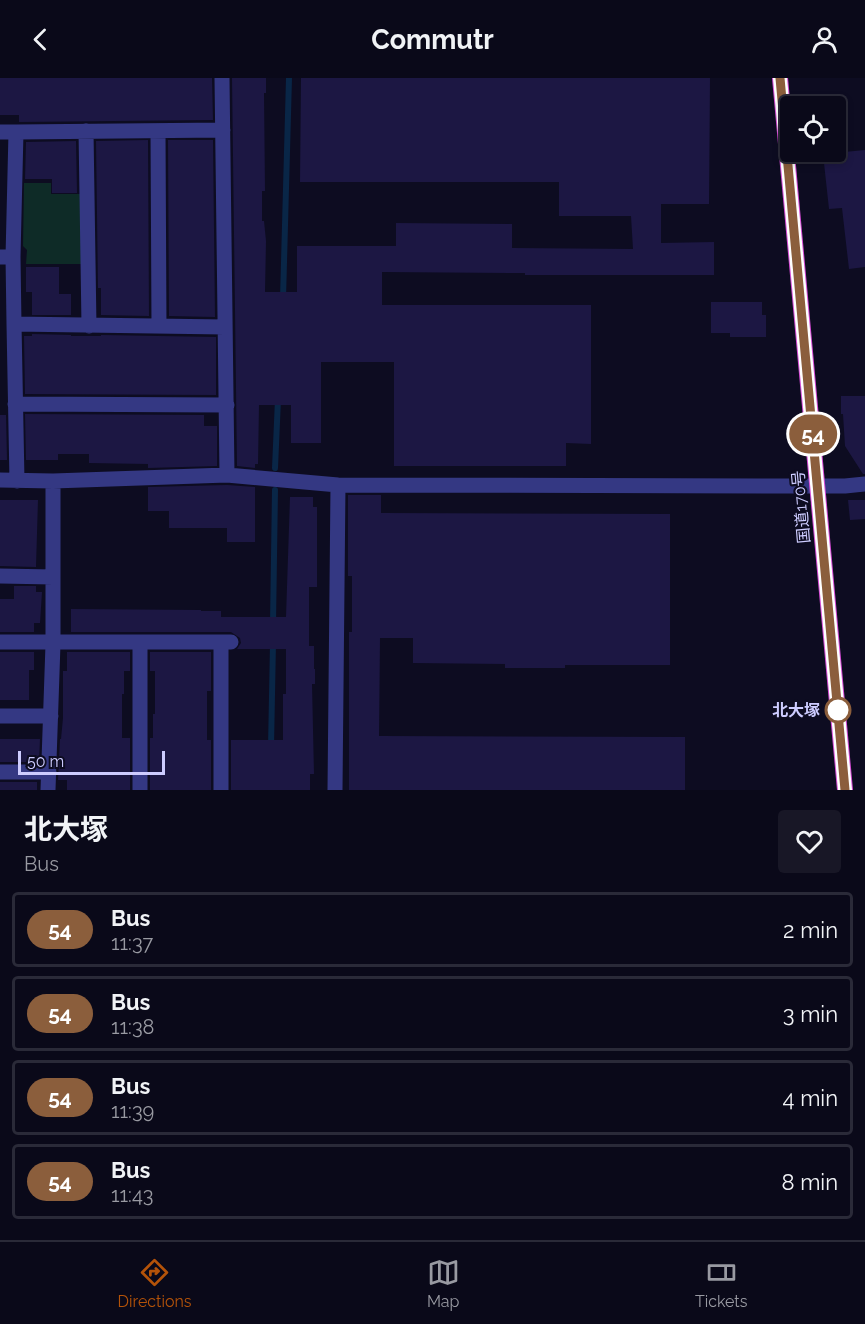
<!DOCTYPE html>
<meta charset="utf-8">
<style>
body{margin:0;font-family:Raleway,"Noto Sans JP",sans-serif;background:#181726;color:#f1f3f6;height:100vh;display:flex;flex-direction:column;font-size:22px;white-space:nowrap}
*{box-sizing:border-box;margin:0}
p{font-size:20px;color:#999aa2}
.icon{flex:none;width:33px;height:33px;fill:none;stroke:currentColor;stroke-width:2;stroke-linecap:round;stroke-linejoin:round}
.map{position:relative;height:712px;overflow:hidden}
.sheet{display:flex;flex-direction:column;background:#0a0919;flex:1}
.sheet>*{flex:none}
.badge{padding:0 12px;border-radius:20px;font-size:21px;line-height:39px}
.fabs{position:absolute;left:780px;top:18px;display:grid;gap:12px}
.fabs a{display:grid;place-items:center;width:66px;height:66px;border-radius:6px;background:#0a0919;box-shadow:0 3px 9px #0003,0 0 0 2px #2a2a38;font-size:30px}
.scale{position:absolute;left:18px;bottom:15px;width:147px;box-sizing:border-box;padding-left:6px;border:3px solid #cdccff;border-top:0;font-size:16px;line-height:21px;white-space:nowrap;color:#cdccff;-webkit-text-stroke:4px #0d0c21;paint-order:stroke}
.map>.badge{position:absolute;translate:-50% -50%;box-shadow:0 0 0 3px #fff}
.round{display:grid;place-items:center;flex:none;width:63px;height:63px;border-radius:6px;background:#181726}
.headline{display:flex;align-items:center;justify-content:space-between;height:102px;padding:0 24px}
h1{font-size:28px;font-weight:700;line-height:45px}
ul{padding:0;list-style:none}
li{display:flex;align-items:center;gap:18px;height:75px;margin:0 12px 9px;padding:0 12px;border:3px solid #2a2a38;border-radius:6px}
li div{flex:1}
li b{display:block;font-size:22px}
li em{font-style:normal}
li .badge{min-width:66px;font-weight:700;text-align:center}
header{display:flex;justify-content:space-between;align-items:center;height:78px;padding:0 24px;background:#0a0919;font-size:27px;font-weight:700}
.dock{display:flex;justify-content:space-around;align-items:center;height:84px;border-top:2px solid #2a2a38;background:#0a0919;font-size:16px;color:#999aa2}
.dock a{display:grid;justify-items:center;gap:3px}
.dock .on{color:#b45309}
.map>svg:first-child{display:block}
</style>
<header><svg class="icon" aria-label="back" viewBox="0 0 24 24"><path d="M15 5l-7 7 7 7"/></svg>Commutr<svg class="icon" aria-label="person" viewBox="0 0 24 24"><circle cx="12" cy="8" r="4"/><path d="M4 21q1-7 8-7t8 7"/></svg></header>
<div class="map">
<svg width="865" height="712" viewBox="0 0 865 712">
<rect width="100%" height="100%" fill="#0d0c21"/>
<!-- green -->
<path fill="#0e2b27" d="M 24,105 L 51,105 L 51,116 L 82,116 L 82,186 L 26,186 L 27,172 L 23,168 Z"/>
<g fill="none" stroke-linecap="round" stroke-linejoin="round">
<!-- stream -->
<path stroke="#092647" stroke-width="6" d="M 283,221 L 289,0
M 275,390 L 278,321
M 273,546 L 275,412
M 271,669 L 273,565"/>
</g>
<!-- building -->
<path fill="#1c1743" d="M 0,0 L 212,0 L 213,42 L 19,44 L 19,37 L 0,37 Z
M 232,0 L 266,0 L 266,15 L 264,15 L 265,113 L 262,113 L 262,143 L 264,143 L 266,163 L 265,214 L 297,214 L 297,168 L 396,168 L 396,145 L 512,146 L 512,170 L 633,171 L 631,138 L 559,138 L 559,104 L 300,104 L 301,0 L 710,0 L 709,126 L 661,126 L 661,165 L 714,164 L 714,197 L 525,197 L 525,195 L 382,194 L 382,227 L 591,227 L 591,366 L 566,365 L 566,388 L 394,388 L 394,284 L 321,284 L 321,365 L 291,365 L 291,327 L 259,327 L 258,386 L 255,386 L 255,390 L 237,388 Z
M 148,62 L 149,238 L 101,237 L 101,210 L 98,210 L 96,63 Z
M 168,62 L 213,62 L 215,239 L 169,238 Z
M 76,63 L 77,115 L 52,115 L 52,101 L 25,101 L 26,64 Z
M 865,72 L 865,189 L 849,191 L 842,130 L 829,131 L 823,76 Z
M 26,189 L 59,189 L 59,216 L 71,216 L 71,237 L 32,237 L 32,214 L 26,214 Z
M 711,224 L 762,224 L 762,237 L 766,237 L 766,259 L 730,259 L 730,255 L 711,255 Z
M 32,256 L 71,257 L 71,258 L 101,258 L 101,257 L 216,259 L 216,317 L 25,316 L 24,258 L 32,258 Z
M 841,318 L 865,318 L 865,396 L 863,396 L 845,368 L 843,336 L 841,336 Z
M 25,336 L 204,337 L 204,348 L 217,348 L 217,388 L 148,390 L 148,386 L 89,385 L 89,376 L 58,376 L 58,382 L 26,382 Z
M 0,337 L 6,337 L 7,382 L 0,382 Z
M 227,407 L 255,409 L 255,464 L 227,464 L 227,450 L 169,450 L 169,433 L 148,433 L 148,409 Z
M 348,417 L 381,417 L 381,435 L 670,436 L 670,587 L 565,587 L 565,590 L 505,590 L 505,586 L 413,585 L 413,560 L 380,560 L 379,658 L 685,659 L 685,712 L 349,712 L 349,554 L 352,554 L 352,498 L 348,498 Z
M 290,419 L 313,419 L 313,429 L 317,429 L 317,509 L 309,509 L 309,568 L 314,568 L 314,591 L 315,591 L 315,606 L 312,606 L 314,696 L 310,696 L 310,712 L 231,712 L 231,662 L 283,662 L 283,616 L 286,616 L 286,571 L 237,571 L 241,565 L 240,560 L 231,554 L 71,554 L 71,531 L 201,532 L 201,533 L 221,533 L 221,539 L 286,539 Z
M 0,422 L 38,422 L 36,489 L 0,488 Z
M 848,422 L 865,422 L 865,441 L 850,442 Z
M 14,508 L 36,508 L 36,514 L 42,514 L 40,545 L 34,545 L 34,554 L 0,554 L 0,521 L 14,521 Z
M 0,574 L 34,574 L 34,592 L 29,592 L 29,622 L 0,622 Z
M 67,574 L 130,574 L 130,593 L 124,593 L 124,616 L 122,616 L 122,660 L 130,660 L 130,712 L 67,712 L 67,702 L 58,702 L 60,661 L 61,661 L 63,640 L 63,593 L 67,593 Z
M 150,574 L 211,574 L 211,613 L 207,613 L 207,662 L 211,662 L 211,712 L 150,712 L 150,660 L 153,660 L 153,636 L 155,636 L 155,593 L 150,593 Z
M 0,661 L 40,661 L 39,684 L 0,684 Z
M 0,704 L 37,704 L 37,712 L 0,712 Z"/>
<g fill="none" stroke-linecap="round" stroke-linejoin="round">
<!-- minor -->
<path stroke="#343883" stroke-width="15" d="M 222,0 L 227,397
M 86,53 L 89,248
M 158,53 L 159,248
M 0,54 L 16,54 L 13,179
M 16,54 L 223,52
M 0,179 L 13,179 L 14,246 L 225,249
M 14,246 L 17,403
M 15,326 L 227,327
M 0,402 L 53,403 L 227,397 L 338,407 L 818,408
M 0,498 L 53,499
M 0,564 L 231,564
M 140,565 L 140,712
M 221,565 L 221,712
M 0,638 L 51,638
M 0,694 L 49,694
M 48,712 L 53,566 L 53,403
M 335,712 L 338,407"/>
<!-- tertiary -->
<path stroke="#343883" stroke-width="15" d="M 818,408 L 845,408 L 865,406"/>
<!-- trunk -->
<path stroke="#d74dd8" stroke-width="16" d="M 780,0 L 845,712"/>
</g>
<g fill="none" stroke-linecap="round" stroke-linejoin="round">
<!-- line casing -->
<g stroke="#fff" stroke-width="14">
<path id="line" d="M 780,0 L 845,712"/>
</g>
<!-- line -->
<use href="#line" stroke="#8b5e3c" stroke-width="9"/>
</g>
<!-- markers -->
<circle fill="#fff" stroke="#8b5e3c" stroke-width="3" cx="838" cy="632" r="12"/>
<g text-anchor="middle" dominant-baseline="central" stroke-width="4.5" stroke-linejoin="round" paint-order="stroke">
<!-- street labels -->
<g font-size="16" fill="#cdccff" stroke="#0d0c21">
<text transform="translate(801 429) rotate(-95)">国道170号</text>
</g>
<!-- stop labels -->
<g font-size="16" font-weight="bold" fill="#cdccff" stroke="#0d0c21" text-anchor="end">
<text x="820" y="632">北大塚</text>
</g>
</g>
</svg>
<div class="fabs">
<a><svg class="icon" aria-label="locate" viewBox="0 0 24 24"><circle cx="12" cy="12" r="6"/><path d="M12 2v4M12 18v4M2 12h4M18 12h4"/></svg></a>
</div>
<div class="scale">50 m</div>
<b class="badge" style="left:813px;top:356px;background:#8b5e3c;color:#fff">54</b>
</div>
<section class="sheet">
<div class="headline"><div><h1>北大塚</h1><p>Bus</p></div><a class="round"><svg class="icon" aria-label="heart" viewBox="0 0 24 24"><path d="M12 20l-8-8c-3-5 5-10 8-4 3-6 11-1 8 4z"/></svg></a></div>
<ul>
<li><span class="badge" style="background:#8b5e3c;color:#fff">54</span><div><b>Bus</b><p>11:37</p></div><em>2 min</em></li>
<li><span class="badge" style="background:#8b5e3c;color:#fff">54</span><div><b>Bus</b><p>11:38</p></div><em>3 min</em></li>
<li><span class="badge" style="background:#8b5e3c;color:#fff">54</span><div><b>Bus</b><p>11:39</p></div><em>4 min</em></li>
<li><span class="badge" style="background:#8b5e3c;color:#fff">54</span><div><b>Bus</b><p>11:43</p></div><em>8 min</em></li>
</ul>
</section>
<nav class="dock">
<a class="on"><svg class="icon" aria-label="directions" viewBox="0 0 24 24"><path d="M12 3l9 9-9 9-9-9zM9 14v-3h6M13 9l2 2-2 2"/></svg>Directions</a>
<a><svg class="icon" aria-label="map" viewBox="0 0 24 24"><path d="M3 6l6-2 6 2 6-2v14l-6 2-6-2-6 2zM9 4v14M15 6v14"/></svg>Map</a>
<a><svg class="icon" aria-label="tickets" viewBox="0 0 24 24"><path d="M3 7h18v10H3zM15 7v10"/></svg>Tickets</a>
</nav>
